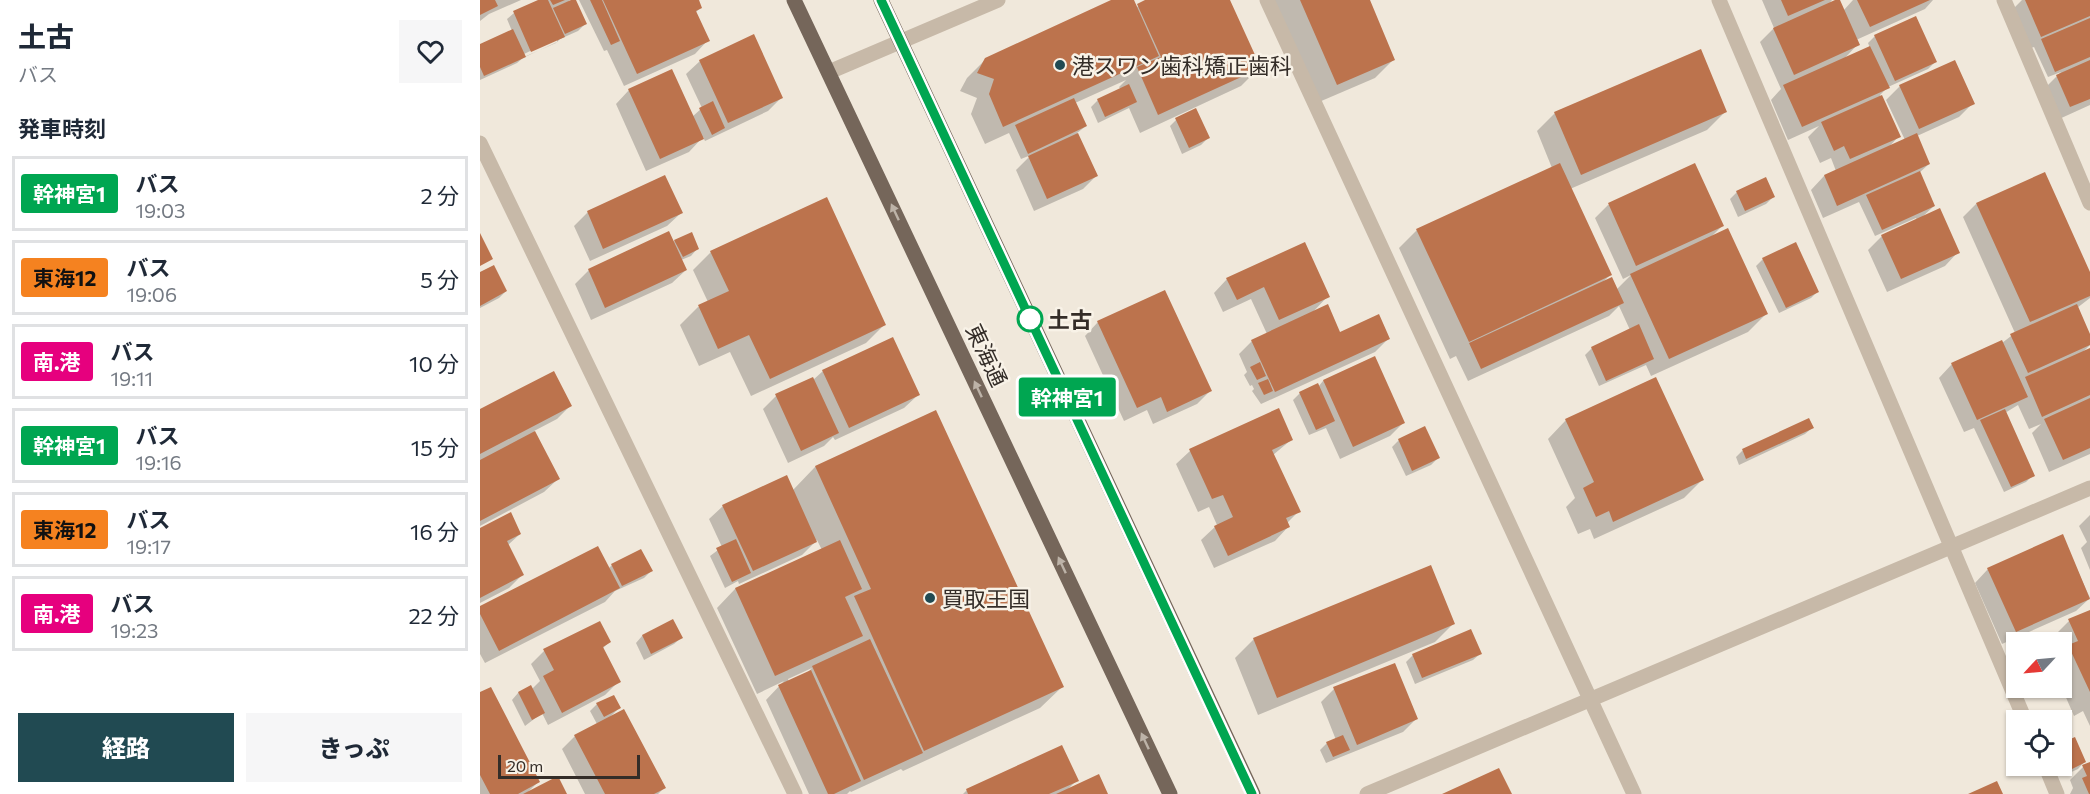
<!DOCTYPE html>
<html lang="ja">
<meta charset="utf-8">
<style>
body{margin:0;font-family:Commissioner,"Noto Sans JP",sans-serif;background:#f6f6f7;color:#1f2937;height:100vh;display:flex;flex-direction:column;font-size:22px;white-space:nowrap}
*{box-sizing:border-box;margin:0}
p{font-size:20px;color:#747a83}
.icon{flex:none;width:33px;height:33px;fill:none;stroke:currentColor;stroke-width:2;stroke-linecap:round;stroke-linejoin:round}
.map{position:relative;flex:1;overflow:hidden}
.drawer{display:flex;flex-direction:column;background:#fff;width:480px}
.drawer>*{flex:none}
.badge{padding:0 12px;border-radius:4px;font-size:21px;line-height:39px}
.needle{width:39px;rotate:244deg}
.buttons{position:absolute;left:1526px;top:632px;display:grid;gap:12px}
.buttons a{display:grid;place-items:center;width:66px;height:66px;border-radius:0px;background:#fff;box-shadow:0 2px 4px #0004;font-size:30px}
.scale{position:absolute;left:18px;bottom:15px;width:142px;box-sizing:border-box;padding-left:6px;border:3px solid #342d28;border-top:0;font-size:16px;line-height:21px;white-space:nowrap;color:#342d28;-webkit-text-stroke:4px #f8f2e7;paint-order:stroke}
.map>.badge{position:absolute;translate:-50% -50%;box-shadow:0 0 0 3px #fff}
h2{padding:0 18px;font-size:22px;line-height:54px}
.round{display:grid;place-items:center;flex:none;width:63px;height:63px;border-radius:0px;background:#f6f6f7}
.summary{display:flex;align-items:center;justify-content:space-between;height:102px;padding:0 18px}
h1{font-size:28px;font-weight:800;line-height:45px}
.primary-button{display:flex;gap:12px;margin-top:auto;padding:12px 18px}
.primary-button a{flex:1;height:69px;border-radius:0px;background:#214a52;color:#fff;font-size:24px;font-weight:800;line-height:69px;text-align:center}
.primary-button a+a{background:#f6f6f7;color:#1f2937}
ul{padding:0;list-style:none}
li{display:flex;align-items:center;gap:18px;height:75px;margin:0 12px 9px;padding:0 6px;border:3px solid #e0e1e3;border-radius:0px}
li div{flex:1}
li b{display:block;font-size:22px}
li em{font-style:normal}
li .badge{min-width:66px;font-weight:700;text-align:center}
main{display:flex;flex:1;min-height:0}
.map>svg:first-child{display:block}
</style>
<main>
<section class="drawer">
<div class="summary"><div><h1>土古</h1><p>バス</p></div><a class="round"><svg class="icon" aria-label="heart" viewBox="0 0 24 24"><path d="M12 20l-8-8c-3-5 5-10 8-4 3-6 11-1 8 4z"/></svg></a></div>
<h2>発車時刻</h2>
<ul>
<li><span class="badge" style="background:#00a651;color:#fff">幹神宮1</span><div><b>バス</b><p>19:03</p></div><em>2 分</em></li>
<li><span class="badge" style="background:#f58220;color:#111">東海12</span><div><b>バス</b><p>19:06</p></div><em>5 分</em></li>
<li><span class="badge" style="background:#e6007e;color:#fff">南.港</span><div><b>バス</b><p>19:11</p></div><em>10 分</em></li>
<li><span class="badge" style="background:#00a651;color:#fff">幹神宮1</span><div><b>バス</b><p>19:16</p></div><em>15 分</em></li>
<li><span class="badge" style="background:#f58220;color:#111">東海12</span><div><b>バス</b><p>19:17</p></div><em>16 分</em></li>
<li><span class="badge" style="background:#e6007e;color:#fff">南.港</span><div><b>バス</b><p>19:23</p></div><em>22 分</em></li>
</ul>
<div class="primary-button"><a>経路</a><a>きっぷ</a></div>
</section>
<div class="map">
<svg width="1610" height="794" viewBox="0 0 1610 794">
<rect width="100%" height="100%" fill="#f0e8db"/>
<!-- shadow -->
<path fill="#0003" fill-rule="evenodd" d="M 0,0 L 41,0 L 9,14 L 0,21 Z
M 61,0 L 90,0 L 86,4 L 105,24 L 98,31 L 80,39 L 76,43 L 44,57 L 37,63 L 0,80 L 0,45 L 32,31 L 27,19 L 34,13 ZM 77,38 L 77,42 L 45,57 L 44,54 Z
M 99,0 L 217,0 L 221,7 L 215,13 L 228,40 L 215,54 L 144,86 L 127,50 L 124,51 Z
M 635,0 L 652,0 L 655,8 L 669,0 L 748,0 L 779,68 L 761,86 L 660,133 L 649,108 L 618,123 L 611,107 L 618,100 L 641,90 L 639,87 L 646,80 L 595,103 L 606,126 L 597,133 L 617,175 L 603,189 L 554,211 L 536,170 L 551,155 L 541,159 L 529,133 L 505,144 L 491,114 L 497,98 L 480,91 L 487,78 L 506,59 Z
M 794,0 L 888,0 L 914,59 L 895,78 L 839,102 Z
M 1282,0 L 1352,0 L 1348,5 L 1363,11 L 1373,0 L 1453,0 L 1445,9 L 1376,40 L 1378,44 L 1363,60 L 1390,48 L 1388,43 L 1395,36 L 1435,18 L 1455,62 L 1448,69 L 1408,87 L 1400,95 L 1419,136 L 1408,148 L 1425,140 L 1406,100 L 1420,86 L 1493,103 L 1479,117 L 1437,136 L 1449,164 L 1439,173 L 1454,206 L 1441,218 L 1478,252 L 1465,266 L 1407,292 L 1388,250 L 1402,236 L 1437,220 L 1436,218 L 1395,236 L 1379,202 L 1343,218 L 1331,190 L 1344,176 L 1356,171 L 1351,158 L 1340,163 L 1328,137 L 1339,126 L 1308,140 L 1291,100 L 1301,89 L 1280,42 L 1294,28 Z
M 1542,0 L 1610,0 L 1610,105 L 1577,120 L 1564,89 L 1581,72 L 1568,77 L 1554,47 L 1548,49 L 1531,11 Z
M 220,61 L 301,98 L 288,111 L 225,141 L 223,137 L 209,152 L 166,171 L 136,104 L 149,90 L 212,117 L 222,108 L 206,74 Z
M 1245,112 L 1227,130 L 1090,189 L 1130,275 L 1123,282 L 1136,290 L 1151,275 L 1143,279 L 1115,218 L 1128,205 L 1214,165 L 1242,226 L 1230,238 L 1287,313 L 1268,332 L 1171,376 L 1166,365 L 1119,386 L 1105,355 L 1112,348 L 1150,330 L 1139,306 L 1129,316 L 988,381 L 976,356 L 970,359 L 919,248 L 937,230 L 1072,168 L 1057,131 L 1075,113 Z
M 700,116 L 728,138 L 721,145 L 702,154 L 690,126 Z
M 184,177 L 201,213 L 187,226 L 110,261 L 94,226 L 108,212 Z
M 1257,192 L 1293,197 L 1286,204 L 1258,217 L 1250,199 Z
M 1496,204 L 1610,276 L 1610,298 L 1597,308 L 1610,337 L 1610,345 L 1602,353 L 1610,349 L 1610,454 L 1569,472 L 1552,433 L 1561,424 L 1549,429 L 1538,405 L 1525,413 L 1553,475 L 1546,482 L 1524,492 L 1494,428 L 1484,432 L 1459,378 L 1472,364 L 1522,343 L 1535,333 L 1483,217 Z
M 195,241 L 217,249 L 211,256 L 201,260 L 206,270 L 192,283 L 111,320 L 95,284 L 109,270 Z
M 231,252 L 404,325 L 386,343 L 271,396 L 250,352 L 219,366 L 200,325 L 218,307 L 228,302 L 213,270 Z
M 1283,259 L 1337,292 L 1331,298 L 1299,313 L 1276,266 Z
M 0,274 L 26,291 L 19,298 L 0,308 Z
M 747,279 L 848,296 L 832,313 L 860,334 L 908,339 L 895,352 L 781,404 L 772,391 L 774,389 L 772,385 L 770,386 L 764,375 L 767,372 L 759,354 L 772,341 L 787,334 L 771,299 L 743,312 L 734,293 Z
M 618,322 L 730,391 L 717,404 L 673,424 L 667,410 L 644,421 L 605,336 Z
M 894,358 L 923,423 L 910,436 L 860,459 L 846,428 L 829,435 L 813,400 L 820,393 L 837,385 L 838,387 L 843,381 Z
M 343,371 L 438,395 L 424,408 L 355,440 L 353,437 L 344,446 L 308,463 L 283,409 L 296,396 L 333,380 Z
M 90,406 L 77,419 L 54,431 L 78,479 L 64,492 L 0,526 L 0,411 Z
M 456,412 L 582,687 L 560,708 L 423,771 L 421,769 L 371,792 L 370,791 L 367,794 L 329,794 L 286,700 L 304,681 L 277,694 L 237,608 L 255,589 L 342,550 L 337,540 L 322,555 L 259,584 L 258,581 L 245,588 L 230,556 L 242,547 L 229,519 L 243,506 L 313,490 L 335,467 ZM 332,668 L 326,674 L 309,682 L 308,679 Z
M 1086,420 L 1222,480 L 1204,498 L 1114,539 L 1110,529 L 1098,534 L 1086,507 L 1095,498 L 1068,439 Z
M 1328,420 L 1332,428 L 1325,434 L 1259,465 L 1256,457 L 1262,451 Z
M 811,440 L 793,455 L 819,511 L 807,523 L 808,527 L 795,541 L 734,568 L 721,540 L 737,525 L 729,507 L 718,512 L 696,464 L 710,451 Z
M 919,440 L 958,458 L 951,465 L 926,476 L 912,447 Z
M 1610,515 L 1610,570 L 1601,548 L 1607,542 L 1599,526 Z
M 0,530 L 40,534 L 27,546 L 42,575 L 29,588 L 0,603 Z
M 1582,536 L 1610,598 L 1596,611 L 1522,644 L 1495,583 L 1508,569 Z
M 132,565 L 171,571 L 164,578 L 135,591 L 125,602 L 5,663 L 0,654 L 0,608 L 128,569 Z
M 1610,611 L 1610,726 L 1603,711 L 1594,716 L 1581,686 L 1581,642 L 1572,642 L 1571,639 L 1589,621 Z
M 193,621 L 201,638 L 194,644 L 164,660 L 156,643 L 162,636 Z
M 973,624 L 955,642 L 778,715 L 755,658 L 774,639 Z
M 129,642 L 122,649 L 139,681 L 125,695 L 68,725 L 62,713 L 45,726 L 32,700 L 38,693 L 52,689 L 60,681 L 51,664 L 64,651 Z
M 1000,654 L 993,660 L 935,684 L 926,662 L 933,655 Z
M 854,689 L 936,719 L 923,732 L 846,763 L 840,750 L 847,743 L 856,740 L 841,702 Z
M 0,694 L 58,782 L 48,792 L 85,794 L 0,794 Z
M 117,704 L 139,708 L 130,717 L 184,788 L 178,794 L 105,794 L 82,749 L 95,736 L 117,724 L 110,711 Z
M 1594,739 L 1604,762 L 1598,769 L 1585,775 L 1581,765 L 1581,745 Z
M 1610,764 L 1610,794 L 1590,794 L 1593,788 L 1590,780 L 1603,767 Z
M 597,780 L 587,790 L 627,794 L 483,794 L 487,790 Z"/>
<!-- building -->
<path fill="#bc734d" d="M 0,0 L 15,0 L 18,6 L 0,15 Z
M 58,0 L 68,0 L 85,37 L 51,52 L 33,11 Z
M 70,0 L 85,0 L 73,5 Z
M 91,0 L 96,0 L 107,24 L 85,34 L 73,8 Z
M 110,0 L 122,0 L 140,41 L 131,45 Z
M 123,0 L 219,0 L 222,8 L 216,11 L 230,41 L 157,74 Z
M 631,0 L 654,0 L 679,56 L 523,127 L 509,94 L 514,79 L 497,73 L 505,58 Z
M 665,0 L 750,0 L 781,68 L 678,115 L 657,67 L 681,57 L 657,4 Z
M 820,0 L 890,0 L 915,60 L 857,85 Z
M 1301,0 L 1345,0 L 1308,16 Z
M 1355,0 L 1360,0 L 1380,45 L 1314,75 L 1293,28 Z
M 1377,0 L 1450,0 L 1390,27 Z
M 1545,0 L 1610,0 L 1610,16 L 1561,37 Z
M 1436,16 L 1457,62 L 1415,81 L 1394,35 Z
M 1610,18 L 1610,57 L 1575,72 L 1561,39 Z
M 33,29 L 46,57 L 4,76 L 0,67 L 0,44 Z
M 274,34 L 303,98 L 248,123 L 219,60 Z
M 1390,46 L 1410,88 L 1322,127 L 1303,85 Z
M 1221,49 L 1247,112 L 1101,175 L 1074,112 Z
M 1475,60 L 1495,104 L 1439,129 L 1419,85 Z
M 1610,60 L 1610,99 L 1590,107 L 1576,75 Z
M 192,69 L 224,139 L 180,159 L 148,89 Z
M 649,84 L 657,102 L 625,117 L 617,99 Z
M 1402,95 L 1421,137 L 1370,159 L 1364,146 L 1354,151 L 1341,122 Z
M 594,98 L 607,126 L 548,154 L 535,125 Z
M 233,101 L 245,128 L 232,135 L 219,108 Z
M 716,108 L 730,138 L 709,148 L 695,118 Z
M 598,133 L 618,176 L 567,199 L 548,156 Z
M 1437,133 L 1450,164 L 1357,206 L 1344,175 Z
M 1080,163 L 1132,275 L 989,342 L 936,229 Z
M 1215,163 L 1244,226 L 1156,266 L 1128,203 Z
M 1440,171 L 1455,206 L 1402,230 L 1386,195 Z
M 1565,172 L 1610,272 L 1610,296 L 1550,322 L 1496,203 Z
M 185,175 L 203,213 L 123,249 L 107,211 Z
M 1286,177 L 1295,197 L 1265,211 L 1256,191 Z
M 347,197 L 406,325 L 290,379 L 269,335 L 238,349 L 218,305 L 249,291 L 230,251 Z
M 1460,208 L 1480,253 L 1421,279 L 1401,235 Z
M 1248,228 L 1288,314 L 1189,359 L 1150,274 Z
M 189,231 L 207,270 L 125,308 L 108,269 Z
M 212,232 L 219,249 L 203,257 L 194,240 Z
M 0,233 L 13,259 L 0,266 Z
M 825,242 L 850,297 L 799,320 L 784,287 L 757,300 L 746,278 Z
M 1316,242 L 1339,292 L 1306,308 L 1282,258 Z
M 14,265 L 27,291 L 0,306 L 0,272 Z
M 1132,277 L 1144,303 L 1001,369 L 989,343 Z
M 685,290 L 732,391 L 687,412 L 681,397 L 657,408 L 617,321 Z
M 848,304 L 860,332 L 899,314 L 910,339 L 795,392 L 771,340 Z
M 1597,304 L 1610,334 L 1610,345 L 1548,373 L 1530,334 Z
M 1159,324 L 1174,359 L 1126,381 L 1111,347 Z
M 413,337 L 440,395 L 369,428 L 342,370 Z
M 1522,340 L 1548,397 L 1497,420 L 1471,363 Z
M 1610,348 L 1610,395 L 1562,417 L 1545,377 Z
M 895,356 L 925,423 L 873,447 L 843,380 Z
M 780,362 L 786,376 L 777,380 L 770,367 Z
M 74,371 L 92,406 L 0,454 L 0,409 Z
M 333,377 L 359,433 L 321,451 L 295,394 Z
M 1176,377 L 1224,480 L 1133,522 L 1129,511 L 1116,517 L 1103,488 L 1114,482 L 1085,419 Z
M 788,379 L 793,391 L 784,395 L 778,383 Z
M 838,383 L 855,421 L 836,430 L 819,392 Z
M 1610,398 L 1610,448 L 1583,460 L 1564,419 Z
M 799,408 L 813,440 L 792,450 L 821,512 L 806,518 L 810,527 L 748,556 L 734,526 L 753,517 L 743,495 L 732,499 L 709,449 Z
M 1525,409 L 1555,476 L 1531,487 L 1500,420 Z
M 456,410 L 584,687 L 444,751 L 374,596 L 391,589 L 335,466 Z
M 1329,418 L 1334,428 L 1266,459 L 1262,449 Z
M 945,426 L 960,458 L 932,471 L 918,439 Z
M 55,431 L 80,479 L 0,521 L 0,460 Z
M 307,475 L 337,542 L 273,571 L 242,505 Z
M 31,512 L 41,534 L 27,541 L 44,575 L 0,598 L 0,528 Z
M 1583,534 L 1610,599 L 1536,632 L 1507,568 Z
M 256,539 L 271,573 L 252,582 L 236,548 Z
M 360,540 L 382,589 L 365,597 L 383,636 L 295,676 L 255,588 Z
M 118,546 L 140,588 L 19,651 L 0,614 L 0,606 Z
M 161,549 L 173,571 L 142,586 L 131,564 Z
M 951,565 L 975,624 L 797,698 L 773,638 Z
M 1610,610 L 1610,692 L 1588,645 L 1598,641 L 1588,619 Z
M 193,619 L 203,638 L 171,654 L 162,635 Z
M 120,621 L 131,642 L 123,647 L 141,682 L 82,713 L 63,676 L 74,670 L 63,649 Z
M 991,629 L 1002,654 L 942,678 L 932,654 Z
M 390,639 L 443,753 L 384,780 L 332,666 Z
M 915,663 L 938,719 L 877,745 L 853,687 Z
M 331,670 L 381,781 L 354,794 L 348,794 L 298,685 Z
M 51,685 L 65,713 L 52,720 L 38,692 Z
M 11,687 L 60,782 L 38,794 L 10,794 L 0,775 L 0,692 Z
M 134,695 L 141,708 L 124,717 L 116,703 Z
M 144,709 L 186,788 L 174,794 L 125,794 L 94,735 Z
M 863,735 L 870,750 L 853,757 L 846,742 Z
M 1595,737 L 1606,762 L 1592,769 L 1581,743 Z
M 582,745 L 599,781 L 569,794 L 488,794 L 486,789 Z
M 1610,762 L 1610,794 L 1609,794 L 1602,778 L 1607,776 L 1602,765 Z
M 1019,768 L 1032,794 L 962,794 Z
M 619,774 L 628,794 L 576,794 Z
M 78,776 L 87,794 L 43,794 Z
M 1517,781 L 1523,794 L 1488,794 Z"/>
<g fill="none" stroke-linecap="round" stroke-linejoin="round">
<!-- minor -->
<path stroke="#c7b9a8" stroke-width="15" d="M 787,0 L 1154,794
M 1239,0 L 1545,720
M 1524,0 L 1610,203
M 349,72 L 518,0
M 0,143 L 315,794
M 1565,765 L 1577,794
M 887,794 L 1610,488"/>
<!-- primary -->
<path stroke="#75665a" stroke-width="15" d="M 314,0 L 690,794
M 401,0 L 773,794"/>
</g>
<!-- one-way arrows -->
<defs><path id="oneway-solid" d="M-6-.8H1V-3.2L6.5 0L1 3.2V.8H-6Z" transform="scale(1.5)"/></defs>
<g fill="#bdb3a8">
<use href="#oneway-solid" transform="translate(415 212) rotate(-115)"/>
<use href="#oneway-solid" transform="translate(498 389) rotate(-115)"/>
<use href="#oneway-solid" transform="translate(582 565) rotate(-115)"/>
<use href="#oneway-solid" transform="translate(665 741) rotate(-115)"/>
</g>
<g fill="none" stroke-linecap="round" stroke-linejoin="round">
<!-- line casing -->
<g stroke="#fff" stroke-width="14">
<path id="line" d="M 401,0 L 772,794"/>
</g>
<!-- line -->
<use href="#line" stroke="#00a651" stroke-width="9"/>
</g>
<!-- markers -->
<g fill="#214a52" stroke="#f8f2e7" stroke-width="2">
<circle cx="580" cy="65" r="6"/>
<circle cx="450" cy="598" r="6"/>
</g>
<circle fill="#fff" stroke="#00a651" stroke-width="3" cx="550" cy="319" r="12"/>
<g text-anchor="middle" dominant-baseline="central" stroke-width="5" stroke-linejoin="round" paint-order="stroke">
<!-- poi labels -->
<g font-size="22" fill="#342d28" stroke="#f8f2e7" text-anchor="start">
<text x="592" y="65">港スワン歯科矯正歯科</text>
<text x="462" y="598">買取王国</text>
</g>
<!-- stop labels -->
<g font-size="22" font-weight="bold" fill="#342d28" stroke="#f8f2e7" text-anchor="start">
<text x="568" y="319">土古</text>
</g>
<!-- street labels -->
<g font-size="22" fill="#342d28" stroke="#f8f2e7">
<text transform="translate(507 355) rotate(65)">東海通</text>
</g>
</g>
</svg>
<div class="buttons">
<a><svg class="needle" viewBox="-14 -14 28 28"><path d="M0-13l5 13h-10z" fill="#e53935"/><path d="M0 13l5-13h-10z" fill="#747a83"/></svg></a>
<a><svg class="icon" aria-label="locate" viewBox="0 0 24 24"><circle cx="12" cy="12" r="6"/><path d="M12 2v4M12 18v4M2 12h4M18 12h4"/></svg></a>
</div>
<div class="scale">20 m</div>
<b class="badge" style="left:587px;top:397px;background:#00a651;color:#fff">幹神宮1</b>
</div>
</main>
